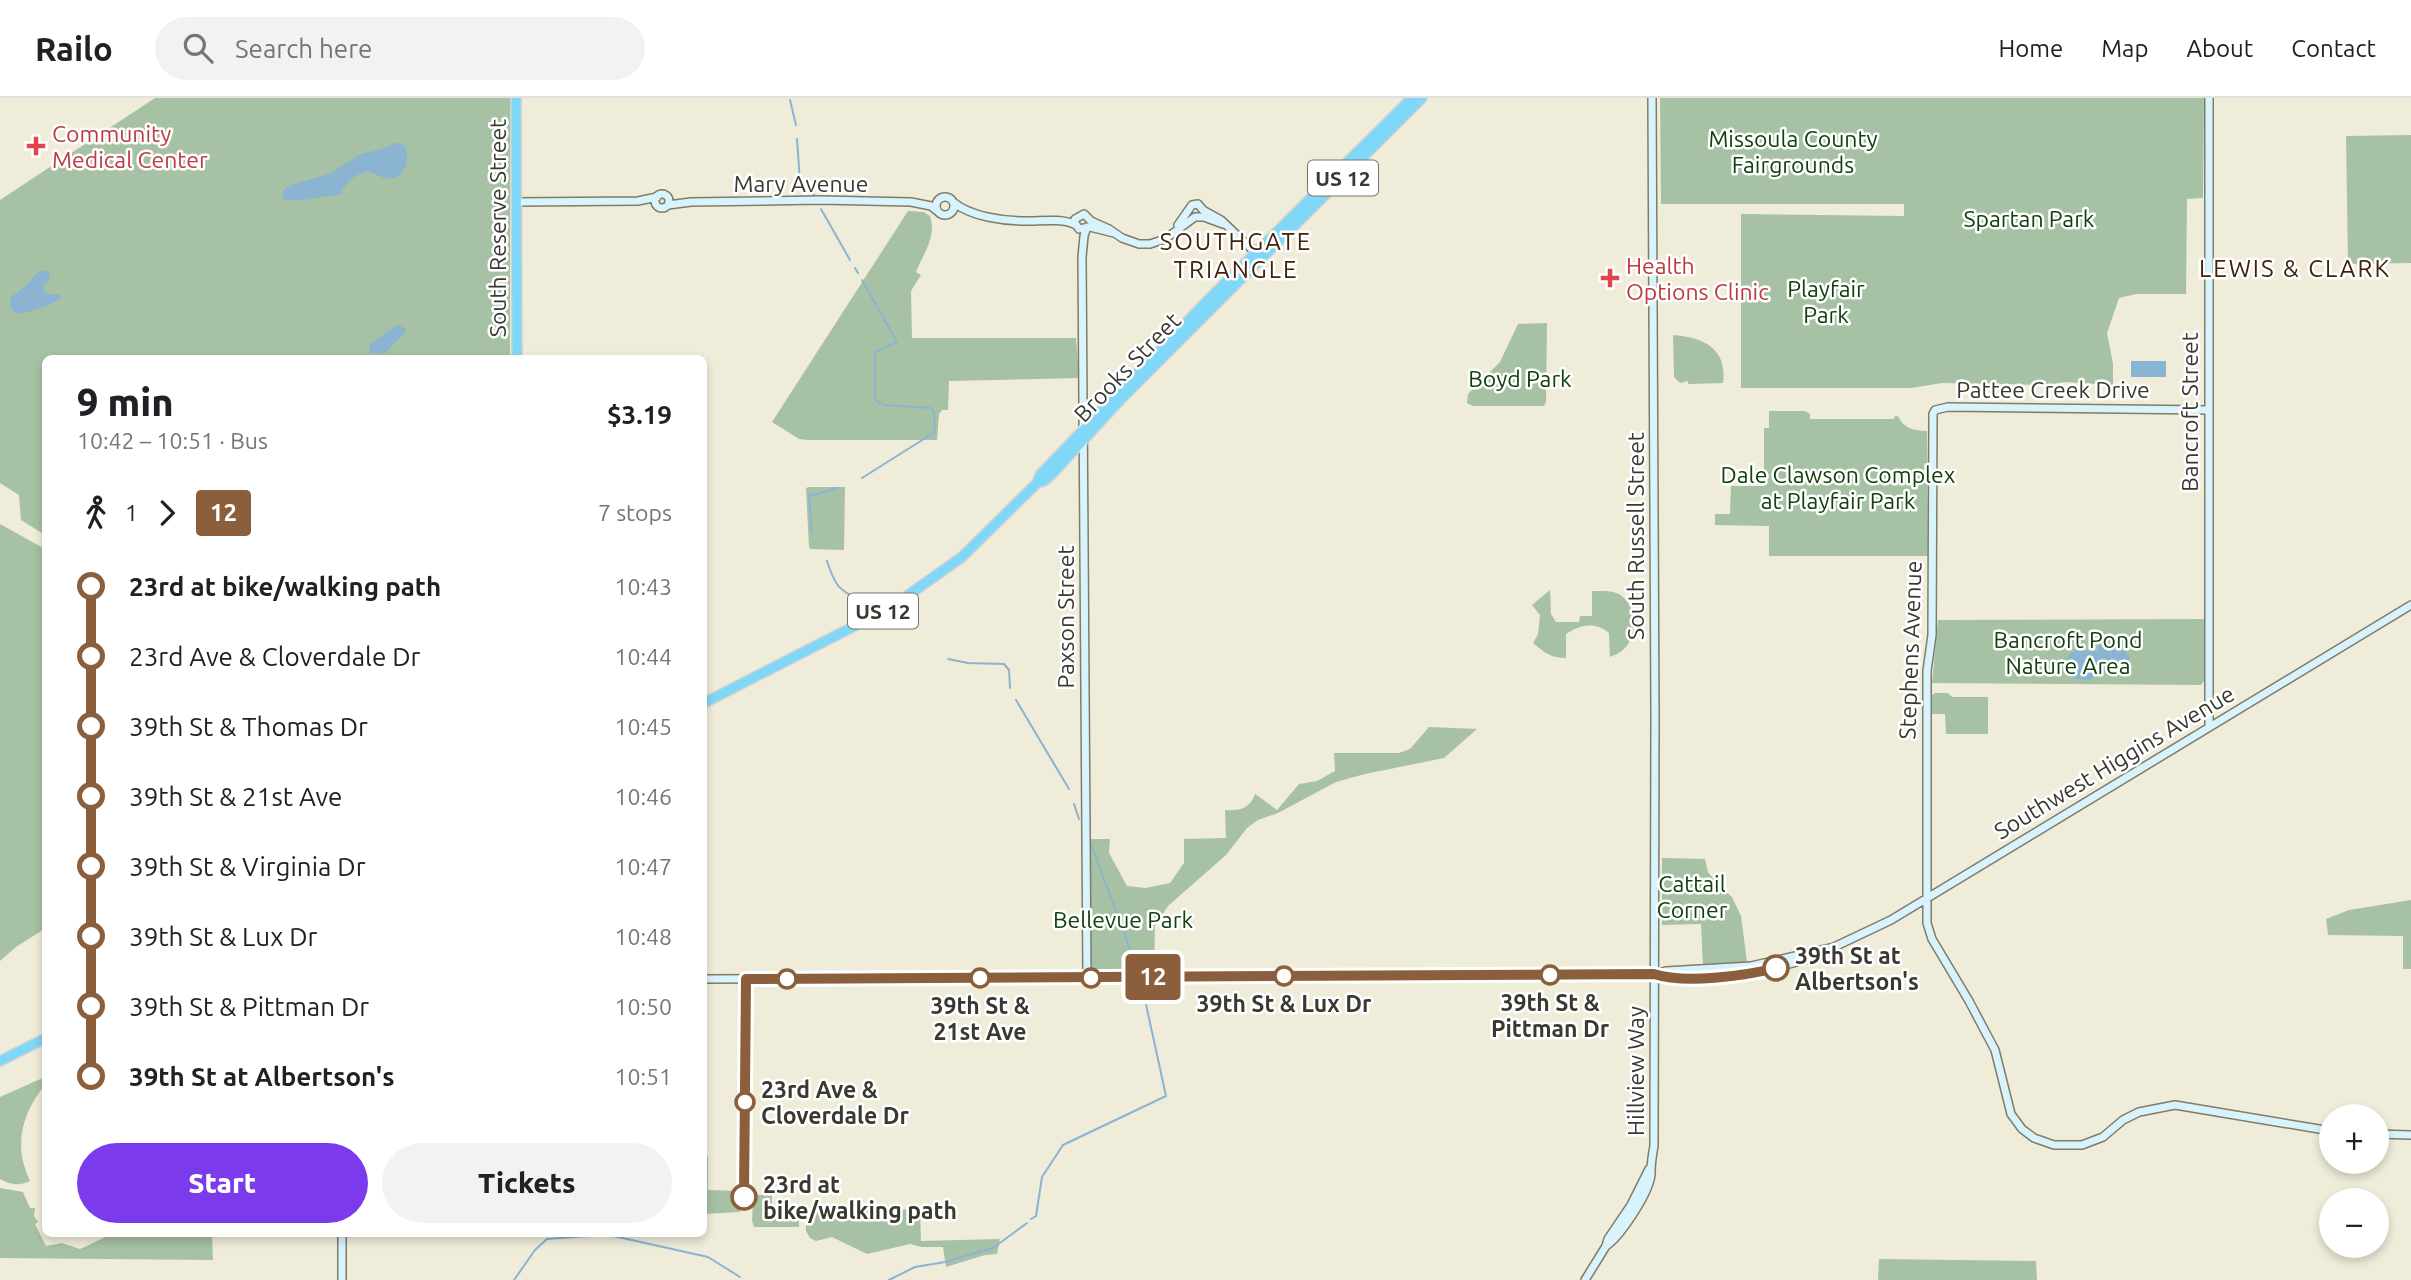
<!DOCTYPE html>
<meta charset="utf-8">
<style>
body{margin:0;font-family:Ubuntu,sans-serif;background:#f2f2f2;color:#202124;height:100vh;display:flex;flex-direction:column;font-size:26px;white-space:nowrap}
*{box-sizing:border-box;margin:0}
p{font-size:23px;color:#757577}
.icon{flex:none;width:38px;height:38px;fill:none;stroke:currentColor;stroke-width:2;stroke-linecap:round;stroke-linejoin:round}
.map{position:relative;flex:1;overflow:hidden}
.drawer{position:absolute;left:42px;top:257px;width:665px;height:882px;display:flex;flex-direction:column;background:#fff;border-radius:10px;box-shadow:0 4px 10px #0003}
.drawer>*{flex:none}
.badge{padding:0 14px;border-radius:5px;font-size:24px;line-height:46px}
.controls{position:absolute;left:2319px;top:1006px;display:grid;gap:14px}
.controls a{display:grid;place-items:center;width:70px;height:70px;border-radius:50%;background:#fff;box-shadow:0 4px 10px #0003;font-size:35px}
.map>.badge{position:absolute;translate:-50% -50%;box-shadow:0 0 0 4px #fff}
.legs{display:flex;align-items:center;gap:10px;height:77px;padding:0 35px;font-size:23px}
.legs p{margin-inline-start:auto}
.overview{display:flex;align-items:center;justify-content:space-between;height:119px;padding:0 35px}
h1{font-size:38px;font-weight:800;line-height:52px}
.cta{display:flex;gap:14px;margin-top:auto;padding:14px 35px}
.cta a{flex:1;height:80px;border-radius:42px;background:#7c3aed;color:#fff;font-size:28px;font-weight:800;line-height:80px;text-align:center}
.cta a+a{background:#f2f2f2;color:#202124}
ul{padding:0 35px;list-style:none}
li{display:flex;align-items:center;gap:24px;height:70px;font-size:26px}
li i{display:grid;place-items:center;width:10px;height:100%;margin:0 9px;background:currentColor}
li i::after{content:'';width:18px;height:18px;margin:-9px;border:5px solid;border-radius:50%;background:#fff}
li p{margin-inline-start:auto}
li:first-child i{background:linear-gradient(#0000 50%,currentColor 0)}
li:last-child i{background:linear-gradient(currentColor 50%,#0000 0)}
header{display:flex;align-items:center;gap:42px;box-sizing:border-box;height:98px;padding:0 35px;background:#fff;border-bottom:2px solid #e0e0e0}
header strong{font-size:33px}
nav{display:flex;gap:38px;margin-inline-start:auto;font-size:24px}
.search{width:490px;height:63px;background:#f2f2f2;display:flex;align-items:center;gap:18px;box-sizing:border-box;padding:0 24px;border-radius:38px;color:#757577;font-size:26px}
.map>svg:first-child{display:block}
</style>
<header>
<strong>Railo</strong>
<div class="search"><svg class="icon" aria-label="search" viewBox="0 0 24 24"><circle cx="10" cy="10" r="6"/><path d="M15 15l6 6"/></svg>Search here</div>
<nav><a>Home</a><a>Map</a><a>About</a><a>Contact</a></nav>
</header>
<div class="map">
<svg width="2411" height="1182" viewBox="0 0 2411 1182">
<rect width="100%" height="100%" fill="#efecda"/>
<!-- green -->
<path fill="#a7c1a4" d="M 155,0 L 510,0 L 510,261 L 46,261 L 45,437 L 21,422 L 19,397 L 0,385 L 0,102 Z
M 1660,0 L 2204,0 L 2203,100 L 2187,101 L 2186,196 L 2136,196 L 2119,200 L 2107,235 L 2113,266 L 2113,287 L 2065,284 L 2046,287 L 1942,285 L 1911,290 L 1741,290 L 1741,116 L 1904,118 L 1904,106 L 1661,106 Z
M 2411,37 L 2411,165 L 2348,166 L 2346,38 Z
M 908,113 L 924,114 L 930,118 C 937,139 923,156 916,174 L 921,177 L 911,193 L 912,240 L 1076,240 L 1079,280 L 949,283 L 948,312 L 942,312 L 939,316 L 937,342 L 808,342 L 799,341 L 772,324 Z
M 1547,225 L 1546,304 L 1544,308 L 1473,308 L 1467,305 L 1468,296 L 1500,264 L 1518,226 Z
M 1673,237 C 1702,239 1728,250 1723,285 L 1688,286 L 1688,283 L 1680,285 L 1674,279 Z
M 1769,313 L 1805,313 L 1810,316 L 1810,321 L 1894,321 L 1895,318 L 1898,318 C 1903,330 1914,333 1927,333 L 1928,458 L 1769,458 L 1769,428 L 1715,427 L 1715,416 L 1730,416 L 1731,388 L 1764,388 L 1764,330 L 1769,330 Z
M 809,389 L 845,389 L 844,452 L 811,451 L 809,449 L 806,390 Z
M 0,426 L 45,451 L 46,830 L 16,849 L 0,863 Z
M 1550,492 L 1551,516 L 1556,524 L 1579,524 L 1580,518 L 1592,518 L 1592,493 C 1600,493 1611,492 1619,496 C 1635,506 1639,531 1628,546 C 1624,553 1617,556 1610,559 L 1609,535 C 1595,523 1580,527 1566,536 L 1566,560 C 1551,560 1545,555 1533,545 L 1538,536 L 1540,517 L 1532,507 Z
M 2204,521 L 2204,583 L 2201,587 L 1932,585 L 1938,522 Z
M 1935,595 L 1948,595 L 1952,599 L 1988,599 L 1988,636 L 1946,636 L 1945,616 L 1932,616 L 1932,597 Z
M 1429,629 L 1477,631 L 1444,660 L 1365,676 L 1336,684 L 1278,715 L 1258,722 L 1247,730 L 1226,757 L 1168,808 L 1155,828 L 1154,874 L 1091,874 L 1090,741 L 1110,741 L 1109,755 L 1127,788 L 1146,790 L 1170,785 L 1184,765 L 1184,741 L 1226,740 L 1225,712 C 1239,713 1250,711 1255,696 L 1277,712 L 1299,686 L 1317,683 L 1335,673 L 1334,655 L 1399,655 L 1410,651 Z
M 1662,760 L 1705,761 L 1708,774 L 1719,788 L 1732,799 L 1741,818 L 1747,864 L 1703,868 L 1701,826 L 1662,827 Z
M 2411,802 L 2411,871 L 2403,871 L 2403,838 L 2328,837 L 2326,821 L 2349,812 Z
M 45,979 L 45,987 C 25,1011 14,1042 26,1073 C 27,1077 29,1080 30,1083 C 19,1088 11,1087 0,1081 L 0,999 Z
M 704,1058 L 708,1058 L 708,1092 L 740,1093 L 740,1114 L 704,1116 Z
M 0,1090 L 23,1094 L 30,1110 L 35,1110 L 34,1118 L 38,1124 L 35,1126 L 46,1148 L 62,1145 L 80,1151 L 112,1136 L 212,1136 L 213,1162 L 0,1160 Z
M 749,1097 L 772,1097 L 772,1112 L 799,1115 L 799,1129 L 754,1129 L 752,1123 L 753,1102 L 749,1100 Z
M 941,1106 L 942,1109 L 920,1114 L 921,1143 L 1000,1141 L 997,1156 L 985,1157 L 946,1169 L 943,1149 L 921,1149 L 910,1146 L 867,1156 L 832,1139 L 816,1143 L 810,1140 L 806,1133 L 806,1114 L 920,1111 Z
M 1879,1161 L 2036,1163 L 2037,1182 L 1878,1182 Z"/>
<!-- water -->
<path fill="#8ab4d1" d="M 394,45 L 400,45 L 406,49 C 409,63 406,83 386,80 C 378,79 373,72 365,74 C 352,78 345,86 340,97 C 321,97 301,106 283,101 L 283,93 L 290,87 L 329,76 L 361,56 L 386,50 Z
M 42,172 L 50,174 L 48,184 L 44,186 L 44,194 L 51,197 L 57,196 L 62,199 C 55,206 24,217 15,215 L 10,208 L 10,200 L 26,188 L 34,178 Z
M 397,227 L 405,230 L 405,235 L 385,255 L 370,255 L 370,246 Z
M 2131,263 L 2166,263 L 2166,279 L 2131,279 Z
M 2099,547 C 2113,548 2122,547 2130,560 L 2122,574 L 2118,572 L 2093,577 L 2091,582 L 2071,580 L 2069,577 L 2072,569 L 2068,563 L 2068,557 L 2077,552 L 2097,554 Z"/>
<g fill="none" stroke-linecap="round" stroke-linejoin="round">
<!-- stream -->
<path stroke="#8ab4d1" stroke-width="2" d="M 790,2 L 796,27
M 797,41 L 800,84
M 808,90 L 814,97
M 821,111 L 850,162
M 855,170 L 858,175
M 862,380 L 935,334 L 934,315 L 931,310 L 884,307 L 875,302 L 875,254 L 897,244 L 862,182
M 812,435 L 809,398 L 838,390
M 827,463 C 837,494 841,491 867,507
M 948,561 L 968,565 L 1004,566 L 1009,572 L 1010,590
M 1016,602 L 1069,691
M 1074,706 L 1079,721
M 1092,749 L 1137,869
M 1031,1121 L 1036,1118 L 1042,1079 L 1063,1047 L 1166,998 L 1142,888
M 609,1137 L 708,1159 L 740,1179
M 514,1182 L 535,1152 L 547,1141 L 603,1137
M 889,1182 L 915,1169 L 945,1164 L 993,1150 L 1027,1125"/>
<!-- secondary casing -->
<g stroke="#7e7c6b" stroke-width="10">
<path id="secondary" d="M 2209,0 L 2209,629
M655 103a7 7 0 1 1 14 0a7 7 0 1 1-14 0Z
M936 108a9 9 0 1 1 18 0a9 9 0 1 1-18 0Z
M 517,104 L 638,103 L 657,99
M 953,104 C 971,119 1004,123 1027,123 C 1042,123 1062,120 1076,127
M 668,107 L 691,104 L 821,102 L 911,104 L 931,108 L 936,112
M 1178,127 L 1192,107 L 1198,106 L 1203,112 L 1221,122 L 1258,157
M 1087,129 L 1084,138 L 1082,159 L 1087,880
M 1114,135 L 1090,129 L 1079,131 L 1075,125 L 1075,121 L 1084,116 L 1091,123 L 1109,131 L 1122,140 L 1139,146 L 1150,146 L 1165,141 L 1195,119 L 1204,119 L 1223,126
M 2208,312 L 1948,309 L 1935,312 L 1933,316 L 1932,537 L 1927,573 L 1927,825 L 1932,841 L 1969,903 L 1995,952 L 2011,1016 L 2022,1031 L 2034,1040 L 2054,1047 L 2082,1047 L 2103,1039 L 2123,1022 L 2139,1014 L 2175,1007 L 2331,1033
M 1654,876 L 1667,880 L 1750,876 L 1820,858 L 1834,849 L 1891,822 L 2411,507
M 704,881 L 1654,876 L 1666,873 L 1751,868 L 1834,849
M 2376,1036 L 2411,1037
M 342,1136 L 342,1182
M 1606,1148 C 1620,1139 1650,1094 1651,1076 C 1651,1067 1652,1058 1654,1048 L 1655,619 L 1652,0
M 1585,1182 L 1606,1148 L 1608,1141 L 1631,1107 L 1649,1071"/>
</g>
<!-- highway casing -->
<g stroke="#d3d3d2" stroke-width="12">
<path id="highway" d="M 516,0 L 517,261
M 1082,314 L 1093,315 L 1100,313
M 1037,385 L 1040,377 L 1209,201 L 1412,0
M 704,605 L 878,516 L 907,498 L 962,459 L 1037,385 L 1044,383 L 1053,375 L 1122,300 L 1422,0
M 0,963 L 46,940"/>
</g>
<!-- secondary -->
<use href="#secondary" stroke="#d9f3fd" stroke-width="7"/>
<!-- highway -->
<use href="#highway" stroke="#81d7f7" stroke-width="9"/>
</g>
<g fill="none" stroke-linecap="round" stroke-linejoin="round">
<!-- line-1 casing -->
<g stroke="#fff" stroke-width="16">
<path id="line-1" d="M 744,1099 L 746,881 L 1654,876 C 1685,886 1744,878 1776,870"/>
</g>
<!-- line-1 -->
<use href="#line-1" stroke="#8b5e3c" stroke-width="10"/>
</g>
<!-- markers -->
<g fill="#e0444e" stroke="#fff" stroke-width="2.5">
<path d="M32.5 37.5h7v7h7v7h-7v7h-7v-7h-7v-7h7z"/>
<path d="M1606.5 169.5h7v7h7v7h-7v7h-7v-7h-7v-7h7z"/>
</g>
<g fill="#fff" stroke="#8b5e3c" stroke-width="3.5">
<circle cx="1776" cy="870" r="12"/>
<circle cx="1550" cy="877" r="9"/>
<circle cx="1284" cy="878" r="9"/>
<circle cx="980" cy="880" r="9"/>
<circle cx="1091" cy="880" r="9"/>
<circle cx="787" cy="881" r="9"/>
<circle cx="745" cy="1004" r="9"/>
<circle cx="744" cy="1099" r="12"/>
</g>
<g text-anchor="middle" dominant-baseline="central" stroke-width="5" stroke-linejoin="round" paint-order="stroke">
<!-- shield labels -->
<g fill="#fff" stroke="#74746f" stroke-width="2">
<rect x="1308" y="62.5" width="70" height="35" rx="5"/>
<rect x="848" y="495.5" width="70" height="35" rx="5"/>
</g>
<g font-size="21" font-weight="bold" fill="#393831">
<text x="1343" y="80">US 12</text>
<text x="883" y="513">US 12</text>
</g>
<!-- health labels -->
<g font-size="23" fill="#be3a42" stroke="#fff" text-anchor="start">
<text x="52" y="35">Community<tspan x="52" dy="26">Medical Center</tspan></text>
<text x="1626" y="167">Health<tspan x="1626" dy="26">Options Clinic</tspan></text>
</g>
<!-- park labels -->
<g font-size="23" fill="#12400e" stroke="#fff">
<text x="1793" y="40">Missoula County<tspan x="1793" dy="26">Fairgrounds</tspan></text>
<text x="2029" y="120">Spartan Park</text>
<text x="1826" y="190">Playfair<tspan x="1826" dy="26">Park</tspan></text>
<text x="1520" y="280">Boyd Park</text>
<text x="1838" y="376">Dale Clawson Complex<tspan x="1838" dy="26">at Playfair Park</tspan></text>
<text x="2068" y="541">Bancroft Pond<tspan x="2068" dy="26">Nature Area</tspan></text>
<text x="1692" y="785">Cattail<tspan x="1692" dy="26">Corner</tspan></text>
<text x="1123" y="821">Bellevue Park</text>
</g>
<!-- street labels -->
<g font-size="23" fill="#393831" stroke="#fff">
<text x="801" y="85">Mary Avenue</text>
<text transform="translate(497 130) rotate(-90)">South Reserve Street</text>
<text transform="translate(1127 269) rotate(-46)">Brooks Street</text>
<text x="2053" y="291">Pattee Creek Drive</text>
<text transform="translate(2189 314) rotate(-90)">Bancroft Street</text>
<text transform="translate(1635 438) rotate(-90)">South Russell Street</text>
<text transform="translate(1065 519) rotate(-90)">Paxson Street</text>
<text transform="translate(1910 552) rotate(-88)">Stephens Avenue</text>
<text transform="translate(2114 664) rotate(-31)">Southwest Higgins Avenue</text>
<text transform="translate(1635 973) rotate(-90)">Hillview Way</text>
</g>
<!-- stop labels -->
<g font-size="23" font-weight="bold" fill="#393831" stroke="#fff" text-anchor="start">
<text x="1795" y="857">39th St at<tspan x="1795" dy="26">Albertson's</tspan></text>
<text x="1550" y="904" text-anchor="middle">39th St &amp;<tspan x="1550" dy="26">Pittman Dr</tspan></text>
<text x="1284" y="905" text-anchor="middle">39th St &amp; Lux Dr</text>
<text x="980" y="907" text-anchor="middle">39th St &amp;<tspan x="980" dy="26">21st Ave</tspan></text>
<text x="761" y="991">23rd Ave &amp;<tspan x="761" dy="26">Cloverdale Dr</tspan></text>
<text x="763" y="1086">23rd at<tspan x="763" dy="26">bike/walking path</tspan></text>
</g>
<!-- neighbourhood labels -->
<g font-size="24" letter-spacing="2" fill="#42220a" stroke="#fff">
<text x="1236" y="143">SOUTHGATE<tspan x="1236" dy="28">TRIANGLE</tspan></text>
<text x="2295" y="170">LEWIS &amp; CLARK</text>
</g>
</g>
</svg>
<div class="controls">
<a>+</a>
<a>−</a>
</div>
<b class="badge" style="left:1153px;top:879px;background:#8b5e3c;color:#fff">12</b>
<section class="drawer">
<div class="overview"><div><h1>9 min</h1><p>10:42 – 10:51 · Bus</p></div><b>$3.19</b></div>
<div class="legs"><svg class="icon" aria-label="walk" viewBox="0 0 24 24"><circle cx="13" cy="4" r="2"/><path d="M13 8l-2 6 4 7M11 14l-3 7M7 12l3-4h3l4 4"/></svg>1<svg class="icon" aria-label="forward" viewBox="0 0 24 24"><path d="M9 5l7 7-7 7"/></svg><b class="badge" style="background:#8b5e3c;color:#fff">12</b><p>7 stops</p></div>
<ul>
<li><i style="color:#8b5e3c"></i><b>23rd at bike/walking path</b><p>10:43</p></li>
<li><i style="color:#8b5e3c"></i><span>23rd Ave &amp; Cloverdale Dr</span><p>10:44</p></li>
<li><i style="color:#8b5e3c"></i><span>39th St &amp; Thomas Dr</span><p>10:45</p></li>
<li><i style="color:#8b5e3c"></i><span>39th St &amp; 21st Ave</span><p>10:46</p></li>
<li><i style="color:#8b5e3c"></i><span>39th St &amp; Virginia Dr</span><p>10:47</p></li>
<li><i style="color:#8b5e3c"></i><span>39th St &amp; Lux Dr</span><p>10:48</p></li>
<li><i style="color:#8b5e3c"></i><span>39th St &amp; Pittman Dr</span><p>10:50</p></li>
<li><i style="color:#8b5e3c"></i><b>39th St at Albertson's</b><p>10:51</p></li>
</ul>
<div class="cta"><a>Start</a><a>Tickets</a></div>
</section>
</div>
